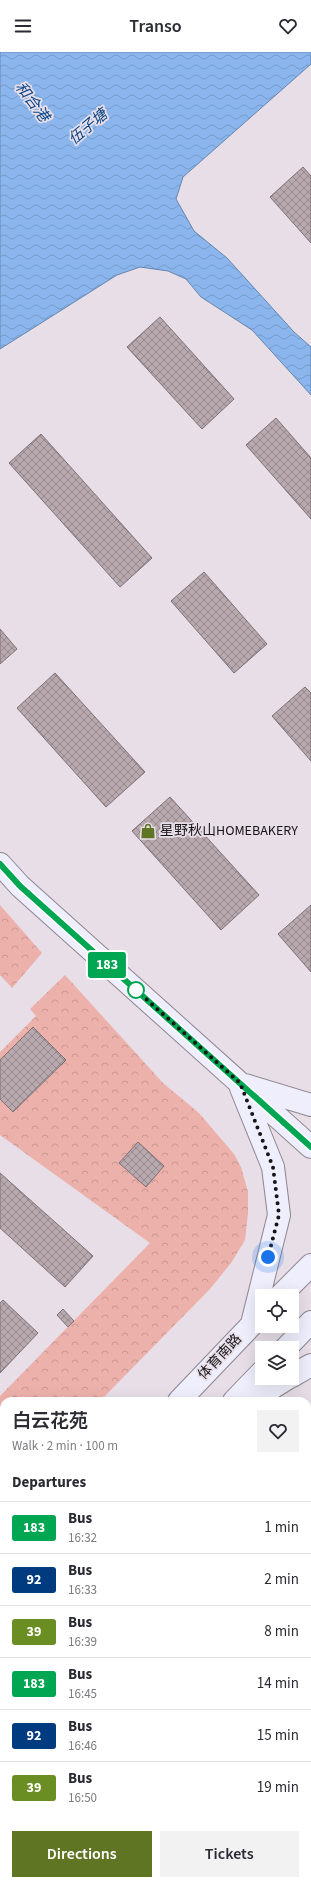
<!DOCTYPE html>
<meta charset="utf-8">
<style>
body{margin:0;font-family:"Source Sans 3","Noto Sans SC",sans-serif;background:#f2f2f3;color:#2b2b33;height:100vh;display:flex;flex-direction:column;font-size:15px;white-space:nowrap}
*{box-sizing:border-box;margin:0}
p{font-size:13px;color:#7c7c81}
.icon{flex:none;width:22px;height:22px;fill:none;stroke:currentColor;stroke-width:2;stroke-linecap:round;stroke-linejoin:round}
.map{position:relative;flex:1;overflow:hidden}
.details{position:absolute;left:0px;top:1345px;width:311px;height:488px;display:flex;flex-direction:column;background:#fff;border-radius:12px 12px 0 0;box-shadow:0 4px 16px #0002}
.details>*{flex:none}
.badge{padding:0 8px;border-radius:3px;font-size:14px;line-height:26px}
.controls{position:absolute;left:255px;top:1237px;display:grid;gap:8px}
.controls a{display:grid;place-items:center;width:44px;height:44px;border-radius:0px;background:#fff;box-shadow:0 4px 16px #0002;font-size:20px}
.you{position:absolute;width:20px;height:20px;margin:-10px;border:3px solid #fff;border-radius:50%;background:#1a73e8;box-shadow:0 0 0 6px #1a73e833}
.map>.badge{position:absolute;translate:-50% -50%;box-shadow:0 0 0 2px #fff}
h2{padding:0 12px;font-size:15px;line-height:36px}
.round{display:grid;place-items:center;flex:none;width:42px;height:42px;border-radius:0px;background:#f2f2f3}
.headline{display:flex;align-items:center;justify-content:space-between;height:68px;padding:0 12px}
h1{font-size:19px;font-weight:600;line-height:30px}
.primary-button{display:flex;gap:8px;margin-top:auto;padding:8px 12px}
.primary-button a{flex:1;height:46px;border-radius:0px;background:#607524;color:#fff;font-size:16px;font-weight:600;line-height:46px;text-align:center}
.primary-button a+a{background:#f2f2f3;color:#2b2b33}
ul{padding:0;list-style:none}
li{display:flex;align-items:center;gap:12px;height:52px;padding:0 12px;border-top:1px solid #e1e1e2}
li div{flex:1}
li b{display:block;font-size:15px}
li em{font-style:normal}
li .badge{min-width:44px;font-weight:700;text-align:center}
header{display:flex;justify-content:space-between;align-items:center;height:52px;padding:0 12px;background:#fff;font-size:18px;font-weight:600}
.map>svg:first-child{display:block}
</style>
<header><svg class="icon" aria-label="menu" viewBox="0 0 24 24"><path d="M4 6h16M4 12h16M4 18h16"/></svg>Transo<svg class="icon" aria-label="heart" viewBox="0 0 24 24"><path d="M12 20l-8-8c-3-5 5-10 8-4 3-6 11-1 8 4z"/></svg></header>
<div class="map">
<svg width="311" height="1833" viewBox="0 0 311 1833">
<defs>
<pattern id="park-crowns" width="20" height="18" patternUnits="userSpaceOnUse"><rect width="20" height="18" fill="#edb1ab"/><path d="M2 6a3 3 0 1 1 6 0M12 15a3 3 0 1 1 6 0" fill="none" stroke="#ca9793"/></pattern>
<pattern id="water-waves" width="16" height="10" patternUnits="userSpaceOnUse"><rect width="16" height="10" fill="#8ab5ed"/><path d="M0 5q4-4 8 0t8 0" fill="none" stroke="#769bcb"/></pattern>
<pattern id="building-cross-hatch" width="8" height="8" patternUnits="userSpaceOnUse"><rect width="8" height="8" fill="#b7a9ae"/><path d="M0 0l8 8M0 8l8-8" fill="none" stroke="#94888d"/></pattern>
</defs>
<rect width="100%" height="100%" fill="#e7dee8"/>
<!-- park -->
<path fill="url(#park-crowns)" d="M 0,853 L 42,901 L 12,936 L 0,923 Z
M 65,923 L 163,1031 L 199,1061 L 234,1102 L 241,1115 L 248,1140 L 248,1161 L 245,1188 L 231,1211 L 210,1237 L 100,1349 L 4,1349 L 4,1466 L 0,1470 L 0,1344 L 150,1191 L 0,1083 L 0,1000 L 36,964 L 30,957 Z
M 311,1356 L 311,1466 L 307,1470 L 307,1360 Z
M 4,1655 L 4,1778 L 0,1782 L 0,1659 Z"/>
<!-- water -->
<path fill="url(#water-waves)" stroke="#6885ad" d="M 0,0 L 311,0 L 311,12 L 183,125 L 176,147 L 194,179 L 227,206 L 294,280 L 311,295 L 311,343 L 252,278 L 201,245 L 186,227 L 168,219 L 140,215 L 117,223 L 0,297 Z"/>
<!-- building -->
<path fill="url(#building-cross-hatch)" stroke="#7d7075" d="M 303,115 L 311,124 L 311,191 L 270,145 Z
M 160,265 L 234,347 L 202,377 L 127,295 Z
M 276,366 L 311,406 L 311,467 L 246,393 Z
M 41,382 L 152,506 L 120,535 L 9,411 Z
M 204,520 L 267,592 L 234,621 L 171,549 Z
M 0,577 L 17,597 L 0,612 Z
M 55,621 L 145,720 L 106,755 L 17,656 Z
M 305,635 L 311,641 L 311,709 L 272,664 Z
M 170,745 L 259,843 L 221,878 L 132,779 Z
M 311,853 L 311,920 L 278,882 Z
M 33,975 L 66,1008 L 13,1060 L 0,1047 L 0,1008 Z
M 138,1090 L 164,1114 L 146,1135 L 119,1111 Z
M 0,1121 L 93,1204 L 65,1235 L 0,1176 Z
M 3,1248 L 38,1281 L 0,1321 L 0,1251 Z
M 63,1257 L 74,1269 L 68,1275 L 57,1263 Z
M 311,1498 L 311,1542 L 307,1538 L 307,1502 Z
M 41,1829 L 96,1829 L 100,1833 L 45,1833 Z"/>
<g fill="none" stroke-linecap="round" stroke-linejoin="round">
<!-- secondary casing -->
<g stroke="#8e868f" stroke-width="24">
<path id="secondary" d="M 0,812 L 20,834 L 311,1095
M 245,1033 L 311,1053
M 241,1036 L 273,1115 L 279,1163 L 252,1272
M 280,1244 L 311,1213
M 286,1296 L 311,1270
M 292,1324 L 311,1313
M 179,1349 L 262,1262
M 234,1349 L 262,1320
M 251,1349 L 288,1326
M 0,1538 L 4,1534
M 0,1590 L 4,1586"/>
</g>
<!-- secondary -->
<use href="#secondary" stroke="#efeefc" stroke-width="22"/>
</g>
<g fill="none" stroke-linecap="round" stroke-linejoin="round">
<!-- line casing -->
<g stroke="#fff" stroke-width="9">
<path id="line" d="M 0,812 L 20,834 L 311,1095"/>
</g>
<!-- line -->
<use href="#line" stroke="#00a651" stroke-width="6"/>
<!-- walk -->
<path stroke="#181519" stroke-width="4" stroke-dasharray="0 7.2" d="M 136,938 L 240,1031 L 273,1115 L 279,1163 L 268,1205"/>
</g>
<!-- icons -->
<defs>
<g id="shop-bare" transform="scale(1.2)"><path d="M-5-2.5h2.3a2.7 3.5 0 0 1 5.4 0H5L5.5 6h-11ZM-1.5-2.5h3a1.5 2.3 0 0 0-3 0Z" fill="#607524" stroke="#e7dee8" stroke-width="2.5" paint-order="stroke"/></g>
</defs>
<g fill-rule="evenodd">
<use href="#shop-bare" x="148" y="779"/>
</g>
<!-- markers -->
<circle fill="#fff" stroke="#00a651" stroke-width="2" cx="136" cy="938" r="8"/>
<g text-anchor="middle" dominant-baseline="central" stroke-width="3.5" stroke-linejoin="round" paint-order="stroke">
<!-- poi labels -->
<g font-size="14" fill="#181519" stroke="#e7dee8" text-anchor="start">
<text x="160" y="779">星野秋山HOMEBAKERY</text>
</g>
<!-- street labels -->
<g font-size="14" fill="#181519" stroke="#e7dee8">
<text transform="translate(220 1305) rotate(-47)">体育南路</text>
</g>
<!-- water labels -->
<g font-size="15" font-style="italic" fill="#084486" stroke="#e7dee8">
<text transform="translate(32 50) rotate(53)">和合港</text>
<text transform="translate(88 75) rotate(-40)">伍子塘</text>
</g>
</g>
</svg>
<div class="controls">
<a><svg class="icon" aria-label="locate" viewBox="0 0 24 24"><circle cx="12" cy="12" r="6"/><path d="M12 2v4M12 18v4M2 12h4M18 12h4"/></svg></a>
<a><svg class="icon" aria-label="layers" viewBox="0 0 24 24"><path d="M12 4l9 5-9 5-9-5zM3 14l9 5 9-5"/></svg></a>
</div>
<div class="you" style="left:268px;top:1205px"></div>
<b class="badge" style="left:107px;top:913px;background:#00a651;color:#fff">183</b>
<section class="details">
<div class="headline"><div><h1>白云花苑</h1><p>Walk · 2 min · 100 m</p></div><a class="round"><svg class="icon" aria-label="heart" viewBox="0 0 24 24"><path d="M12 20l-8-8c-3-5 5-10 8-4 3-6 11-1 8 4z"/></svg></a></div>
<h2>Departures</h2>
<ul>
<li><span class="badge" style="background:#00a651;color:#fff">183</span><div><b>Bus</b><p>16:32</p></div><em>1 min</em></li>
<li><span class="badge" style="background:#003b80;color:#fff">92</span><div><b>Bus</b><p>16:33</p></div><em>2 min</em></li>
<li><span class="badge" style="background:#6b8e23;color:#fff">39</span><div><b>Bus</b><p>16:39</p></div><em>8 min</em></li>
<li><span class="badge" style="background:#00a651;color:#fff">183</span><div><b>Bus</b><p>16:45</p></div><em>14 min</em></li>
<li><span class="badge" style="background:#003b80;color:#fff">92</span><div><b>Bus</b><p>16:46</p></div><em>15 min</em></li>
<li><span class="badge" style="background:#6b8e23;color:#fff">39</span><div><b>Bus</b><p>16:50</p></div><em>19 min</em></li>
</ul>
<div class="primary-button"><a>Directions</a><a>Tickets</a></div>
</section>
</div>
